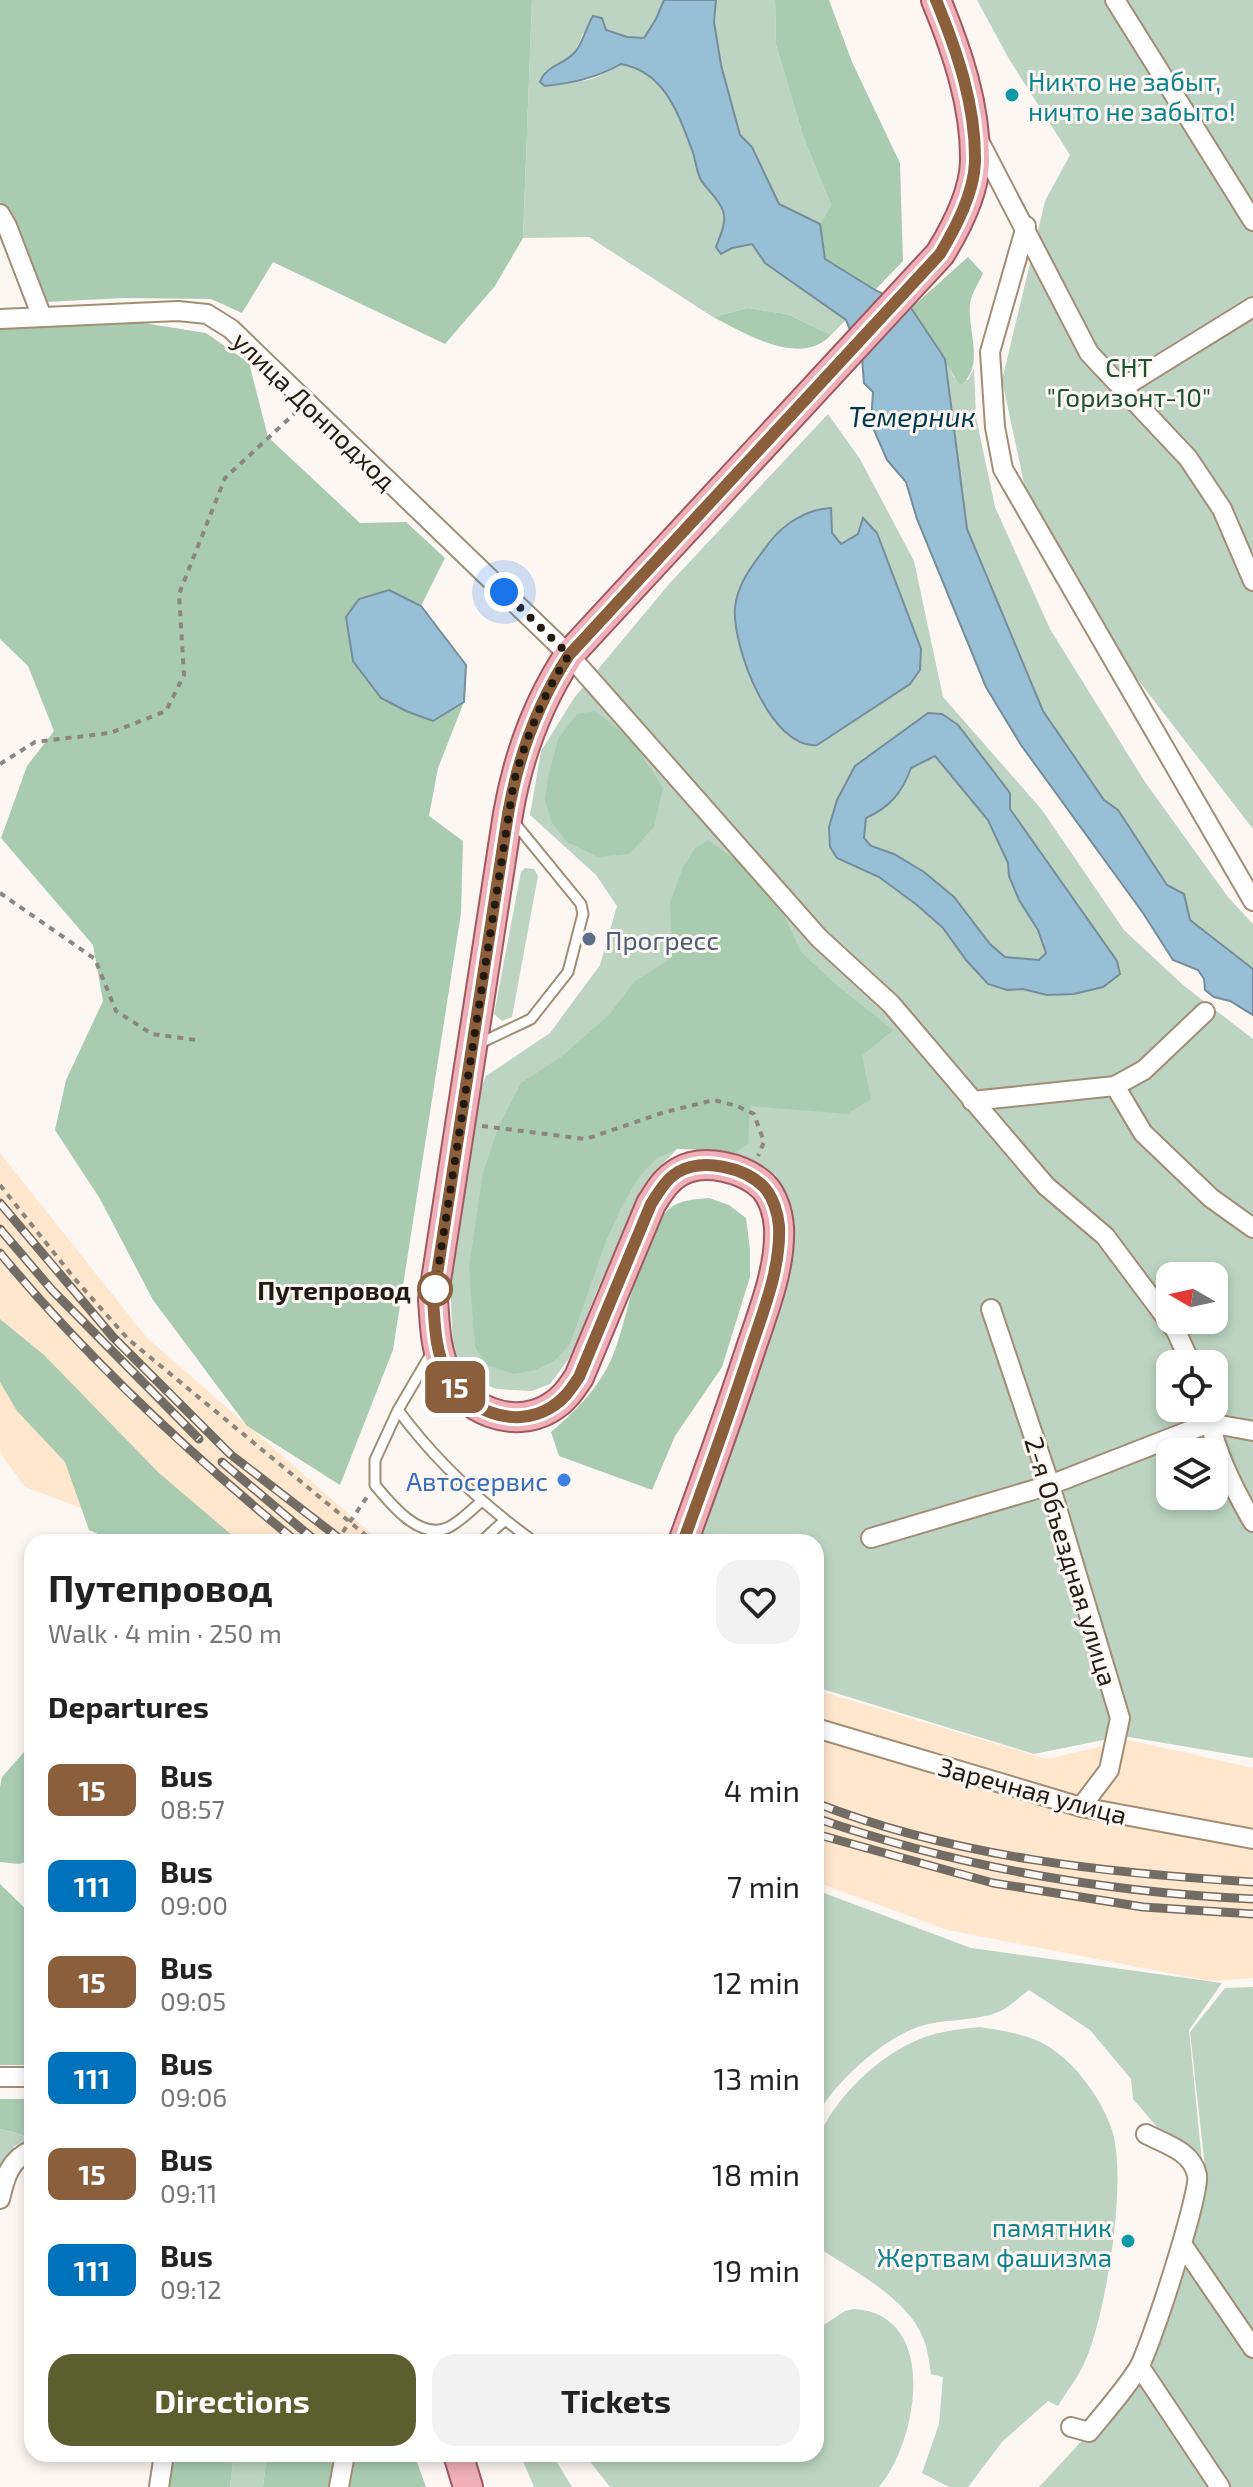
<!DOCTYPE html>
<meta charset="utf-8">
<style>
body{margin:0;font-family:"Exo 2",sans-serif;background:#f2f2f2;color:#222;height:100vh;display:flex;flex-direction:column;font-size:30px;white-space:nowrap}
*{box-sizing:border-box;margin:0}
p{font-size:26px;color:#767676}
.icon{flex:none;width:44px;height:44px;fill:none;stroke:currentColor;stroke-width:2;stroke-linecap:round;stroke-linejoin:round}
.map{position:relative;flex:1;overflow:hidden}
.details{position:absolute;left:24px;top:1534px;width:800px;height:928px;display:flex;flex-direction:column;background:#fff;border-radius:24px;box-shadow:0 4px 12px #0003}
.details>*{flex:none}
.badge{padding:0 16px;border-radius:12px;font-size:28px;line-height:52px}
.needle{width:52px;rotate:279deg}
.tools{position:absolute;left:1156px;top:1262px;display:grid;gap:16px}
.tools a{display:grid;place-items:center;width:72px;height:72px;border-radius:16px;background:#fff;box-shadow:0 4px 12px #0003;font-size:40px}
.you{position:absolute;width:40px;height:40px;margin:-20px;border:6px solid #fff;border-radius:50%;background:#1a73e8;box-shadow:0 0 0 12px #1a73e833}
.map>.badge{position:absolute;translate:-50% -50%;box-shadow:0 0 0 4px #fff}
h2{padding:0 24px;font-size:30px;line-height:72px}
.round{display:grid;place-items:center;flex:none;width:84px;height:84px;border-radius:24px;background:#f2f2f2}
.head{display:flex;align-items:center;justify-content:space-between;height:136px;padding:0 24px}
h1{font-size:38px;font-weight:700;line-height:60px}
.cta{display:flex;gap:16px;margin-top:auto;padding:16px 24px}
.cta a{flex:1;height:92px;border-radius:24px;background:#5a5f2d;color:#fff;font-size:32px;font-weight:700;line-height:92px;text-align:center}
.cta a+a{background:#f2f2f2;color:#222}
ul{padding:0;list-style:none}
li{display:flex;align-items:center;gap:24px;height:96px;padding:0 24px}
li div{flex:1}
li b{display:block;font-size:30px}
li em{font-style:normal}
li .badge{min-width:88px;font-weight:700;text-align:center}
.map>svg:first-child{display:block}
</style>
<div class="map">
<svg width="1253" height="2487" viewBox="0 0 1253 2487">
<rect width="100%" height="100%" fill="#fcf7f2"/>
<!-- built -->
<path fill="#fee7cd" d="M 0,1153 L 147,1338 L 381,1542 L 171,1542 L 25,1487 L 0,1452 Z
M 816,1690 L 1047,1759 L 1129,1740 L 1253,1768 L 1253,1978 L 1210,1981 L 948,1930 L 816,1882 Z"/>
<!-- green -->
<path fill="#bcd4c1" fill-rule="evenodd" d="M 532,0 L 664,0 L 656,19 L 644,38 L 627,37 L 606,30 L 583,33 C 575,57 566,60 544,72 C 580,86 587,84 621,64 C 665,72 678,113 692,150 C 696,160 696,171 701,180 C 707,190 720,200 723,210 C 727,222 720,236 716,247 L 722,254 L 732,248 L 752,244 L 765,263 L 846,320 L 831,335 L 787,314 L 748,308 L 713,317 L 589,237 L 523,238 Z
M 716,0 L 775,0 L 776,45 L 803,136 L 831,205 L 820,224 L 779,204 L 752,147 L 740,135 L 721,65 L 714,22 Z
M 977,0 L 1253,0 L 1253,829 L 1118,654 L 1025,488 L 1002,380 L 1045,201 L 1070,155 L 1009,59 Z
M 945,359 L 954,377 L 968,380 L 974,369 L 976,417 L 995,507 L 1050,629 L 1145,782 L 1228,897 L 1253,924 L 1253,969 L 1190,920 L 1184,894 L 1167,885 L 1118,810 L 1104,800 L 1043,711 L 967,529 Z
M 828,414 L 860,459 L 914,561 L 943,697 L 1042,810 L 1124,930 L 1183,985 L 1253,1039 L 1253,1758 L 1123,1736 L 1034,1754 L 816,1687 L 816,1542 L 695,1542 L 787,1277 L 795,1223 L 776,1175 C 743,1163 712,1148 677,1149 L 652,1175 L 596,1293 L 573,1353 L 550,1384 L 532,1391 L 497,1389 L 474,1381 L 453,1352 L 450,1276 L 474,1105 L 486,1076 L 550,1033 L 600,965 L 617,906 L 596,875 L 530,815 L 541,751 L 574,698 L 669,584 ZM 1170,1276 L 1214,1276 L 1214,1320 L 1170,1320 ZM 1170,1364 L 1214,1364 L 1214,1408 L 1170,1408 ZM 1170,1452 L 1214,1452 L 1214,1496 L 1170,1496 Z
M 525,868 L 534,869 L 538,876 L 512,1017 L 502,1021 L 494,1014 L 521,872 Z
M 816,1890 L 971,1948 L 1222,1983 L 1189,2030 L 1203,2172 L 1169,2141 L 1133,2099 L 1131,2079 L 1090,2030 L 1029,1990 C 1019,1997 1009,2008 998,2012 C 975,2022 943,2018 918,2027 C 881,2040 834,2083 816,2117 Z
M 1253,1987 L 1253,2487 L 1039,2487 L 1129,2390 L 1145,2377 L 1206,2176 L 1190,2032 L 1225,1988 Z
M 980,2027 C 1005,2031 1035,2035 1055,2051 C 1079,2068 1103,2102 1112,2130 C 1128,2180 1106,2316 1084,2364 C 1077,2379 1066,2392 1058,2406 L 1048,2401 L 1002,2442 L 968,2487 L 949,2487 L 922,2473 L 939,2424 L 943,2377 L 931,2374 C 929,2362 928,2349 923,2338 C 908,2298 850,2269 816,2246 C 816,2225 811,2157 817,2141 C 833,2099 879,2055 920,2039 C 939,2031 960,2029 980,2027 Z
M 0,2129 L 20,2134 L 27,2139 L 13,2147 L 18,2153 L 0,2184 Z
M 854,2309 C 940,2314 918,2441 879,2487 L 610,2487 L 584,2454 L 816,2454 L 816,2330 L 845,2311 Z
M 234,2454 L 267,2454 L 263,2487 L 230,2487 Z
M 520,2454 L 552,2454 L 572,2487 L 534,2487 Z"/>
<!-- forest -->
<path fill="#a9ccb1" d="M 0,0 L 532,0 L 523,238 L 495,286 L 445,344 L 273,262 L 242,313 L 211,299 L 123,298 L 46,302 L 12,221 L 0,202 Z
M 775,0 L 829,0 L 852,62 L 900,163 L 903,261 L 875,290 L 825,259 L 820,224 L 831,205 L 803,136 L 776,45 Z
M 968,257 L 983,273 C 979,283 971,294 970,304 C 967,329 986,368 960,385 L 911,308 Z
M 748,308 L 787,314 L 831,335 C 800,368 745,333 713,317 Z
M 137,322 L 206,333 L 249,363 L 268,437 L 360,523 L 406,522 L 445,558 L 421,606 L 389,590 L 433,721 L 464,702 L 438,768 L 429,816 L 463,841 L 461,913 L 393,1350 L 340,1485 L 247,1426 L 153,1300 L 100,1199 L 55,1130 L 66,1080 L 103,1001 L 93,945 L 1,838 L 27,766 L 54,731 L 28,666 L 0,639 L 0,328 Z
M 595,711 L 632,740 L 663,788 L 654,827 L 629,854 L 598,857 L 567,842 L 552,823 L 545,800 L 548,778 L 558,739 L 577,714 Z
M 708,840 L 740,863 L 782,911 L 801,952 L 834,983 L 893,1030 L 862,1056 L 871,1099 L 847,1114 L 750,1106 L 748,1144 L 727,1157 L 695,1149 L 677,1149 L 657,1158 L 639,1177 L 623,1204 L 606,1241 L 570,1344 L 554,1361 L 535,1370 L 514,1374 L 487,1365 L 475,1347 L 469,1267 L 483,1173 L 499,1126 L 521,1083 L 561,1057 L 609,1015 L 635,981 L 667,961 L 672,946 L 670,903 L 683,867 L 695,848 Z
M 709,1198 L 729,1205 L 746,1218 L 750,1250 L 750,1277 L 722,1367 L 675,1436 L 652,1490 L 559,1456 L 551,1432 C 573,1413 593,1394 607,1368 C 629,1329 635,1239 669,1209 C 679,1200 696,1199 709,1198 Z
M 0,1319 L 44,1355 L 159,1473 L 240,1542 L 116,1542 L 89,1530 L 65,1462 L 17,1411 L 0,1382 Z
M 32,1743 L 32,1860 L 19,1864 L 0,1862 L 0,1787 L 2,1777 Z
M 0,1884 L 32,1915 L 32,2065 L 0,2065 Z
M 0,2099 L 32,2099 L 32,2146 L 18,2153 L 13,2149 L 27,2138 L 20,2134 L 0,2129 Z
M 164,2454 L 234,2454 L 230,2487 L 159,2487 Z
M 267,2454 L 336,2454 L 331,2487 L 263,2487 Z
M 356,2454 L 414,2454 L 426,2487 L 350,2487 Z"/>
<!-- water -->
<path fill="#98bfd6" stroke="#758e9b" stroke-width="2" fill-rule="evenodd" d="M 664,0 L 716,0 L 714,22 L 721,65 L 740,135 L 752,147 L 779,204 L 820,224 L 825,259 L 875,290 L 911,308 L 945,359 L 967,529 L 1043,711 L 1104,800 L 1118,810 L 1167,885 L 1184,894 L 1190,920 L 1253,969 L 1253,1015 L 1230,1001 L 1214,997 L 1205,990 L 1204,979 L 1198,970 L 1173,960 L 1143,913 L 1021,745 L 986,687 L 917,519 L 906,482 L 887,460 L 871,423 L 873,392 L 864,383 L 862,358 L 846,320 L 765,263 L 752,244 L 732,248 L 721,254 L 716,247 C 720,236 727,222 723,211 C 720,200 707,190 701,180 C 696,171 696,160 692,150 C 678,113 665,72 621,64 C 596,78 573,83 545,86 L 540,82 C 546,65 564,65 575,52 C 583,43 586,27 593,16 L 602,18 L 606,30 L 627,37 L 644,38 L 656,19 Z
M 831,508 L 832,533 L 841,544 L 858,534 L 863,518 L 877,533 L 921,649 L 920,670 L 910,684 L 817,745 C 771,750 732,646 735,608 C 737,583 754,563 769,543 C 783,524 807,509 831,508 Z
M 389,590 L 421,606 L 466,665 L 464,702 L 433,721 L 406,711 L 381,698 L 353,661 L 346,617 L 359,599 Z
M 928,713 L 942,714 L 958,725 L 1010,793 L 1010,809 L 1117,961 L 1120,974 L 1103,987 L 1074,994 L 1047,995 L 1023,989 L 1007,990 L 988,984 L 966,960 L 943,928 L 917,905 L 879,877 L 837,858 L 830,847 L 829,827 L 837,800 L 855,766 ZM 935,756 L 988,820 L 1008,863 L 1009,876 L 1019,900 L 1038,930 L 1046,953 L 1039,960 L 1005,957 L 990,944 L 954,897 L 924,872 L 894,854 L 871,846 L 864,838 L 866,818 C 890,807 902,793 911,768 Z"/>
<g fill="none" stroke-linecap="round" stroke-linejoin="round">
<!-- lane casing -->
<g stroke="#a28d75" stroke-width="13">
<path id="lane" d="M 476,1045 L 531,1019 L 568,972 L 583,914 L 581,904 L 514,822
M 432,1352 L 398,1410 L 375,1460 L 375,1485 C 390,1503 419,1540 447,1528 C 459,1523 472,1509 482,1501
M 398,1410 C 434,1459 480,1502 529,1538 L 530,1542
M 429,1531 L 451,1542
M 481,1542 L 505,1520"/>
</g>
<!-- street casing -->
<g stroke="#a28d75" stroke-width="22">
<path id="street" d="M 1115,0 L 1253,221
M 978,139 L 1089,353 L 1188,458 L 1222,509 L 1253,581
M 0,214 L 7,226 L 42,317
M 1026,226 L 990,352 L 995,427 L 1003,469 L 1253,901
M 0,319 L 178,311 L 207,314 L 231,329 L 569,655 L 819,938 L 891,1004 L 1046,1186 L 1105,1236 L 1176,1331 L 1191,1364
M 1122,388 L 1253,307
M 1115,1086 L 1143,1133 L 1211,1198 L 1253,1228
M 972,1101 L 1115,1086 L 1144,1070 L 1205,1012
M 991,1309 L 1050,1485 L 1120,1718 L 1109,1770 L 1081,1807
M 1207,1408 C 1213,1447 1233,1488 1253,1522
M 871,1538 L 1050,1485 L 1209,1423 L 1253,1431
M 816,1728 L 1081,1807 L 1253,1839
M 0,2077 L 32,2077
M 0,2199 C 5,2177 10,2159 32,2150
M 1182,2244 L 1253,2348
M 1140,2367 L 1220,2487
M 1071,2427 L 1089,2432 C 1105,2412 1124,2391 1138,2369 C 1150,2350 1201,2192 1197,2175 C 1192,2151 1165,2144 1146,2134
M 159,2487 L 164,2454
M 339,2487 L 345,2454"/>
</g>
<!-- primary casing -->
<g stroke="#a1595f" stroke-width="32">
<path id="primary" d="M 683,1542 C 706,1479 729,1415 750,1351 C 763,1312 781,1268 779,1227 C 778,1213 773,1197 764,1187 C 744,1167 703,1158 679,1172 C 665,1180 659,1192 651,1204 L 579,1377 C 571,1389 564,1400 550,1408 C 513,1430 464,1410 446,1372 C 435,1349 435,1325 433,1300 L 508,814 C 518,756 537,704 569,655 L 940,254 C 956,228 974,193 975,162 C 976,106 957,51 936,0
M 458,2454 L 468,2487"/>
</g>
<!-- path -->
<path stroke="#8d867f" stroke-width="4" stroke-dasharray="6 6" stroke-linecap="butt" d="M 0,764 L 35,742 L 110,733 L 166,711 L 184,675 L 179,594 L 225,478 L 294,414
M 0,893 L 95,959 L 116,1011 L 152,1034 L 196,1040
M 482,1126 L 586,1139 L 665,1112 L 714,1100 L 737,1106 L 754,1114 L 764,1142 L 758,1156
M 0,1185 L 74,1278 L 128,1339 L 374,1542
M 336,1542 L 367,1497"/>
<!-- lane -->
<use href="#lane" stroke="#fff" stroke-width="9"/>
<!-- street -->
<use href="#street" stroke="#fff" stroke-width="18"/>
<!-- primary -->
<use href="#primary" stroke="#efb0b8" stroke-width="28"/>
<!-- rail casing -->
<g stroke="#736c65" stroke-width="9">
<path id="rail" d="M 0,1203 L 113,1337 L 230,1454 L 344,1542
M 0,1229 L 52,1290 L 199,1439
M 0,1253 C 88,1360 191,1455 297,1542
M 222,1462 L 317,1542
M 816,1803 C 954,1857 1106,1873 1253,1882
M 816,1818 C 957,1867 1104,1892 1253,1899
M 816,1834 L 993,1883 L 1143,1907 L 1253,1914"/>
</g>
<!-- rail -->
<use href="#rail" stroke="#fcf7f2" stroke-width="6" stroke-dasharray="18" stroke-linecap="butt"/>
</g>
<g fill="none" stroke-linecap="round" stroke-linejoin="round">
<!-- line casing -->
<g stroke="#fff" stroke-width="18">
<path id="line" d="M 683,1542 C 706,1479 729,1415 750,1351 C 763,1312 781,1268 779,1226 C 778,1213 773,1197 764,1187 C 744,1167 703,1158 678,1172 C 665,1180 659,1192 651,1204 L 579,1377 C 571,1389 564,1400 550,1408 C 513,1430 464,1410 446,1372 C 435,1349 435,1325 433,1300 L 508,814 C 518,757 537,704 569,655 L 940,254 C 956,227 974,193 975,162 C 976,106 957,51 936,0"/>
</g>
<!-- line -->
<use href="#line" stroke="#8b5e3c" stroke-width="12"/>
<!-- walk -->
<path stroke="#221a11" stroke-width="8" stroke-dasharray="0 14.4" d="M 435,1289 L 514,781 C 527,736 543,694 569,655 L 504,592"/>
</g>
<!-- markers -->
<g fill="#0f9aa8" stroke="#fcf7f2" stroke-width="3">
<circle cx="1012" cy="95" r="8"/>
<circle cx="1128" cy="2241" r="8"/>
</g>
<circle fill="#5c6f8a" stroke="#fcf7f2" stroke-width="3" cx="589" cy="939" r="8"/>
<circle fill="#fff" stroke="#8b5e3c" stroke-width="4" cx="435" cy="1289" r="16"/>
<circle fill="#3f7fe0" stroke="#fcf7f2" stroke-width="3" cx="564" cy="1480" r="8"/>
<g text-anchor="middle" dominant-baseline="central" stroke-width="6" stroke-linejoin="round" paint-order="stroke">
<!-- culture labels -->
<g font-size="26" fill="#0d838f" stroke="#fcf7f2" text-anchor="start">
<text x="1028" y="80">Никто не забыт,<tspan x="1028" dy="30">ничто не забыто!</tspan></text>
<text x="1112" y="2226" text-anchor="end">памятник<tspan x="1112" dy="30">Жертвам фашизма</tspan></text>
</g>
<!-- park labels -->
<g font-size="26" fill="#1b522e" stroke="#fcf7f2">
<text x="1129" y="366">СНТ<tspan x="1129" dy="30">"Горизонт-10"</tspan></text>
</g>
<!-- street labels -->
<g font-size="26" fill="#221a11" stroke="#fcf7f2">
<text transform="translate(315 410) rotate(44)">улица Донподход</text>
<text transform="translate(1072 1561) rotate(73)">2-я Объездная улица</text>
<text transform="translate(1033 1790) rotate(15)">Заречная улица</text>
</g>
<!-- service labels -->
<g font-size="26" fill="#4e5e75" stroke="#fcf7f2" text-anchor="start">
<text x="605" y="939">Прогресс</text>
</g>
<!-- stop labels -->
<g font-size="26" font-weight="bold" fill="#221a11" stroke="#fcf7f2" text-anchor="end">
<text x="411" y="1289">Путепровод</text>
</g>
<!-- shop labels -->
<g font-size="26" fill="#366cbe" stroke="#fcf7f2" text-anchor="end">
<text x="548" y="1480">Автосервис</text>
</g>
<!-- water labels -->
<g font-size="28" font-style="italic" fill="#00384f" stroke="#fcf7f2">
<text x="912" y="416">Темерник</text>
</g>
</g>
</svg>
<div class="tools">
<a><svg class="needle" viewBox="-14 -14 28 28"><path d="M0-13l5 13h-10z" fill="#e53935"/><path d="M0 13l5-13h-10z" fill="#767676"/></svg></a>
<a><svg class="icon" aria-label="locate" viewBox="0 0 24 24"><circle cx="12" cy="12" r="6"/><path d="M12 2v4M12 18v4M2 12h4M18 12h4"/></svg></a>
<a><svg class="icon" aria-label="layers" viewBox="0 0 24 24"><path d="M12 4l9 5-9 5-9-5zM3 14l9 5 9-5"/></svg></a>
</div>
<div class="you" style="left:504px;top:592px"></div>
<b class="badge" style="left:455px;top:1387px;background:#8b5e3c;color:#fff">15</b>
<section class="details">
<div class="head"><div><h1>Путепровод</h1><p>Walk · 4 min · 250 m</p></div><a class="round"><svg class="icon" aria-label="heart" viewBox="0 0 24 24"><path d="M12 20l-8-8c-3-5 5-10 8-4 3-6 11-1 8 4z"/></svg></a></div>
<h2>Departures</h2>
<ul>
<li><span class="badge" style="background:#8b5e3c;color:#fff">15</span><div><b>Bus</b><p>08:57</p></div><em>4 min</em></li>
<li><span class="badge" style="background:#0072bc;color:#fff">111</span><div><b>Bus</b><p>09:00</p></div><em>7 min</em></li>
<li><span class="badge" style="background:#8b5e3c;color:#fff">15</span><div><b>Bus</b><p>09:05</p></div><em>12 min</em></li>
<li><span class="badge" style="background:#0072bc;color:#fff">111</span><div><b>Bus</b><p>09:06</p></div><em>13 min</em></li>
<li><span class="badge" style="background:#8b5e3c;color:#fff">15</span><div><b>Bus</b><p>09:11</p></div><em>18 min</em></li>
<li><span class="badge" style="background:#0072bc;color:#fff">111</span><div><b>Bus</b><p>09:12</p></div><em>19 min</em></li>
</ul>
<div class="cta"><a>Directions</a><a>Tickets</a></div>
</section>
</div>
